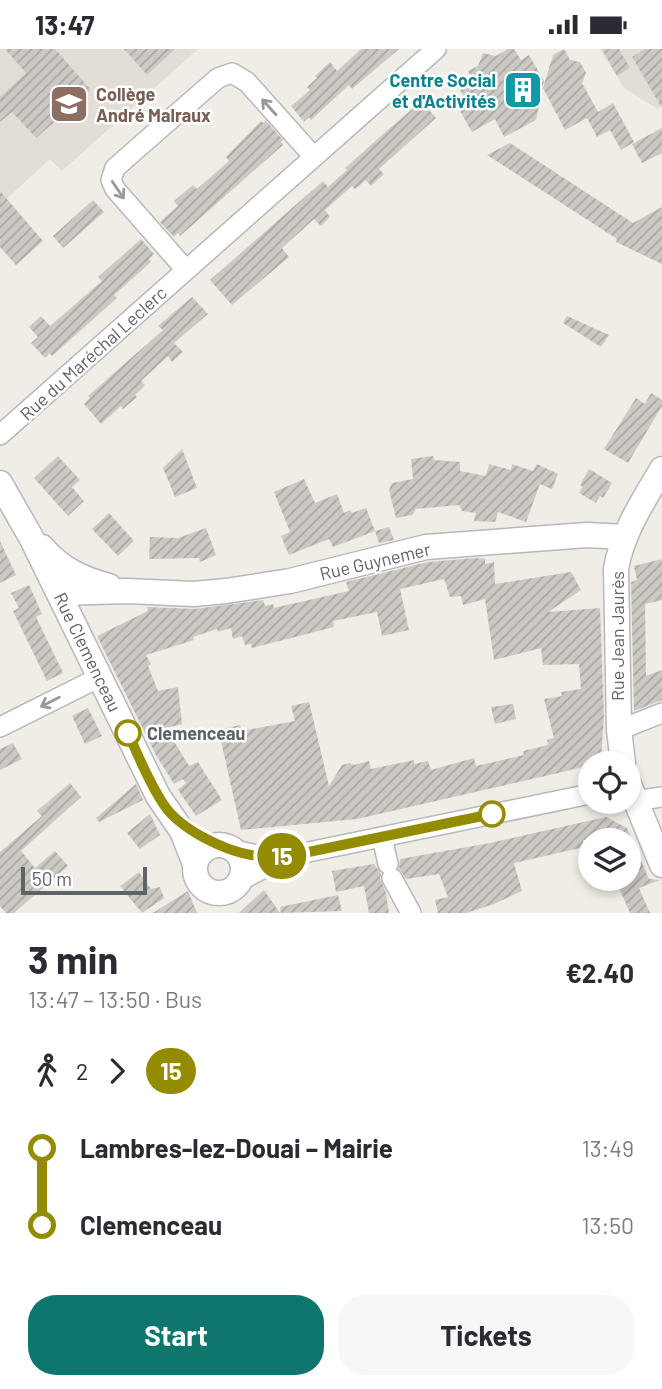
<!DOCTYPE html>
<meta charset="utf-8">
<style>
body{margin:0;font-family:Barlow,sans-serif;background:#f7f7f7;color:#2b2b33;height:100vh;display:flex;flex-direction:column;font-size:26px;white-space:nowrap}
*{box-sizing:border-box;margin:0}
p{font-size:23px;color:#7c7c81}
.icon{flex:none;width:38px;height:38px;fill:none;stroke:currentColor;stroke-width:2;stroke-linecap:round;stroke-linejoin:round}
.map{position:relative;height:864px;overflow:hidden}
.details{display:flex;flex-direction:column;background:#fff;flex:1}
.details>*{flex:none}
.badge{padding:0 14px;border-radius:23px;font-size:24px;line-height:46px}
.buttons{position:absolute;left:578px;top:702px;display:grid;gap:14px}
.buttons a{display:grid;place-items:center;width:63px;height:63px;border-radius:50%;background:#fff;box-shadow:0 4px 10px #0003;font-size:35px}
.scale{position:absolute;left:21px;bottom:18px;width:126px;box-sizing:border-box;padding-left:7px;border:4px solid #5d6366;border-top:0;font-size:19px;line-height:24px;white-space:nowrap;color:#5d6366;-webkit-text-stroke:5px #fff;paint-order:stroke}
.map>.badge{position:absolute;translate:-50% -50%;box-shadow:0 0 0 4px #fff}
.legs{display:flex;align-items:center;gap:10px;height:77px;padding:0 28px;font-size:23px}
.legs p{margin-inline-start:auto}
.overview{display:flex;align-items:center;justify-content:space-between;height:119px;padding:0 28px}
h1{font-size:38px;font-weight:700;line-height:52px}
.action{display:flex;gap:14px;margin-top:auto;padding:14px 28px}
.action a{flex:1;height:80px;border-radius:28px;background:#0f766e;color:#fff;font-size:28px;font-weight:700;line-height:80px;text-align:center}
.action a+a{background:#f7f7f7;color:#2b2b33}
ul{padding:0 28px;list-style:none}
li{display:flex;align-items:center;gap:24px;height:77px;font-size:26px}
li i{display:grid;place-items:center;width:10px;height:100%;margin:0 9px;background:currentColor}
li i::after{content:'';width:18px;height:18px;margin:-9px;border:5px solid;border-radius:50%;background:#fff}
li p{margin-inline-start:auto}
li:first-child i{background:linear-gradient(#0000 50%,currentColor 0)}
li:last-child i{background:linear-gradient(currentColor 50%,#0000 0)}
.status{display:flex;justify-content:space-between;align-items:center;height:49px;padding:0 35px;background:#fff;direction:ltr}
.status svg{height:19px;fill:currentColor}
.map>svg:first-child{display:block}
</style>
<div class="status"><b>13:47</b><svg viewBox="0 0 49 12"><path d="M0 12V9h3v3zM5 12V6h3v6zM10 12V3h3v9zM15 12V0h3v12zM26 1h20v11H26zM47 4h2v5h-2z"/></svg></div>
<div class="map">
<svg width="662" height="864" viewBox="0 0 662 864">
<defs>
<pattern id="building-hatch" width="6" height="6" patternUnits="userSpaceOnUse" patternTransform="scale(1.75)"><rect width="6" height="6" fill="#ccc9c5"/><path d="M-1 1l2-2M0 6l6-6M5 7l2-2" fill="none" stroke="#a9a7a4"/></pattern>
</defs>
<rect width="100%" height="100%" fill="#f0ece6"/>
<!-- education -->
<path fill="#e2ddd7" d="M 0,0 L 198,0 L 62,122 L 50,110 L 0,156 Z
M 600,0 L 662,0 L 662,57 L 658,60 L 624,39 Z"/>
<!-- building -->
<path fill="url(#building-hatch)" d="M 5,0 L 55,0 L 91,41 L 36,89 L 12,63 L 0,73 L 0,48 L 26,24 Z
M 124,0 L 175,0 L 147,26 Z
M 361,0 L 399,0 L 352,40 L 349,36 L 311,71 L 309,68 L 304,73 L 291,57 L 310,41 L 307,38 L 317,29 L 315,27 L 330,13 L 337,22 Z
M 508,0 L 514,0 L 521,11 L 529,6 L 544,32 L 536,71 L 504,88 L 495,70 L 472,83 L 459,60 L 468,55 L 459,39 L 473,31 L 468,22 L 478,17 L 483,4 L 496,7 Z
M 564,0 L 570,11 L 580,13 L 586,24 L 582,34 L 598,63 L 613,54 L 634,93 L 621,101 L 610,81 L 597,88 L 587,69 L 565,81 L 543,39 L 553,6 Z
M 602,0 L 619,0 L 630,19 L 617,27 Z
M 645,0 L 662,0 L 662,59 L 632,8 Z
M 423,54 L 436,69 L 379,120 L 384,125 L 371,137 L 366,131 L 355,140 L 352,137 L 325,161 L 330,168 L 321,177 L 314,170 L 301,182 L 282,199 L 289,208 L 232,256 L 210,231 L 323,132 L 328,138 L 347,121 L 345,119 L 390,79 L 416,57 L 418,59 Z
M 261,72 L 263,74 L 266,72 L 283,91 L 281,93 L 283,96 L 180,187 L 178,184 L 174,188 L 160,173 L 178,157 L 174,152 L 193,136 L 197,140 L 229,112 L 226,108 Z
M 662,79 L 662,104 L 642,114 L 632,95 Z
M 510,94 L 633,174 L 662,158 L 662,215 L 616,193 L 617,190 L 487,106 Z
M 0,142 L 43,192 L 16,216 L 0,198 Z
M 93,151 L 104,163 L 63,199 L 53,187 Z
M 141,190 L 154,205 L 149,210 L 151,213 L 114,246 L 117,249 L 52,307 L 50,304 L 45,309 L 31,294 L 38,288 L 29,278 L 41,267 L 50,277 L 102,232 L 98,228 Z
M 192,248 L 208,265 L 174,294 L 183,303 L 172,313 L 168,307 L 154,320 L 141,332 L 145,336 L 135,346 L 137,348 L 123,360 L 121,357 L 101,375 L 84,355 L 90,349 L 88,347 L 163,281 L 158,277 Z
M 567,267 L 609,286 L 601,298 L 563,274 Z
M 651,344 L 662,351 L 662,357 L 628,414 L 604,400 L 636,349 L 645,355 Z
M 182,400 L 197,439 L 175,448 L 163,419 Z
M 58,407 L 80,431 L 72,438 L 84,452 L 68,467 L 34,429 Z
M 433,407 L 434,411 L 460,413 L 460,422 L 486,427 L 489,415 L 511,421 L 512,415 L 533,422 L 537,415 L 558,425 L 552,440 L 540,435 L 526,473 L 498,463 L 495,473 L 474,472 L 476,464 L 462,462 L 459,456 L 416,460 L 412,466 L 396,469 L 389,441 L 392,434 L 413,430 L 411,410 Z
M 589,420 L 612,434 L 603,449 L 600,447 L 596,454 L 579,444 L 583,438 L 580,436 Z
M 304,430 L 315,454 L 337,445 L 344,464 L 350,461 L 352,464 L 366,459 L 375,482 L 389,478 L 394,491 L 379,494 L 375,482 L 333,498 L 329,490 L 289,506 L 281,487 L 290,483 L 274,443 Z
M 109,464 L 134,492 L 118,507 L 92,480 Z
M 206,479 L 216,506 L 200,513 L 199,509 L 149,510 L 150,488 L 178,489 Z
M 0,492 L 16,526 L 0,534 Z
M 476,509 L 485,510 L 485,515 L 494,513 L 495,535 L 571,523 L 581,541 L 548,563 L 600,559 L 604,666 L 601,711 L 598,714 L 590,714 L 590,716 L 567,722 L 357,770 L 241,781 L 219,683 L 223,680 L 240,676 L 242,682 L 295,672 L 291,657 L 309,653 L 329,737 L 342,716 L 350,714 L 354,716 L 369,712 L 371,720 L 414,711 L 414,715 L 428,712 L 431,721 L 474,709 L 476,717 L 524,706 L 523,702 L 548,696 L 547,691 L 554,689 L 544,650 L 562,647 L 561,643 L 581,640 L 579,615 L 543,616 L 541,599 L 494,611 L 485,550 L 463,556 L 461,547 L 450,548 L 444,530 L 400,540 L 409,581 L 382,587 L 377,563 L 333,572 L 334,578 L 252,599 L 251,595 L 245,596 L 242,587 L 233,590 L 231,579 L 218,583 L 217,580 L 193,588 L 194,591 L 146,606 L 151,615 L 148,617 L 158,642 L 178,638 L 182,675 L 166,679 L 189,717 L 198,713 L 222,751 L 196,767 L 178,741 L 186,734 L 183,730 L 174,735 L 156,706 L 97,587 L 148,562 L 147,558 L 195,560 L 263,551 L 265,557 L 273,555 L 274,559 L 349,542 L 346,533 L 428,513 Z
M 662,510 L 662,551 L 645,555 L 646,627 L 662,621 L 662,651 L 634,662 L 631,533 L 637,531 L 634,517 Z
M 29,536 L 42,565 L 36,568 L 63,624 L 47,632 L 13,562 L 19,559 L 11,544 Z
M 513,655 L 516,670 L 495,675 L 491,658 Z
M 88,659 L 102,687 L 85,695 L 72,667 Z
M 13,694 L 22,710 L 0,721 L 0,700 Z
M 70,734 L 81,748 L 21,802 L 35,819 L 55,802 L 68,817 L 14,864 L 6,864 L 0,857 L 0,803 L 42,767 L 37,762 Z
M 136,735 L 143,751 L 99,773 L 96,769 Z
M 150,765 L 160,786 L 140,800 L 127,784 Z
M 606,768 L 627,779 L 649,830 L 660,831 L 639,839 L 650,864 L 630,864 L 615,830 L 628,830 L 628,791 L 583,791 L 585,798 L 514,814 L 522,842 L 494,855 L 466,864 L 438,864 L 435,851 L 448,848 L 439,825 L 406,830 L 399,819 L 400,810 L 490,794 Z
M 374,815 L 381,825 L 380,829 L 386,844 L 389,864 L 369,864 L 364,837 L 336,843 L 332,822 Z
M 139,823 L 151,840 L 160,838 L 164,849 L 142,864 L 120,837 Z
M 264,841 L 280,864 L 239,864 Z
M 188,842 L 197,864 L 153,864 Z
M 338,846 L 342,862 L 281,864 L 280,858 Z"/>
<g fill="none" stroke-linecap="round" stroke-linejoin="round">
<!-- minor casing -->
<g stroke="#b6b9bc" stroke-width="22">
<path id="minor" d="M 186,221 L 115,140 L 111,131 L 115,119 L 164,76 L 218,29 L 232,24 L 247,33 L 314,108
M 0,386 L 436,0
M 0,678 L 100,628
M 619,681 L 662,664
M 635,752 L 662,748
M 382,788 L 388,815
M 234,801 L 262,807 L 294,806 L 590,745
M 392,829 L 411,864
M 241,831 L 280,811"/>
</g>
<!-- tertiary casing -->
<g stroke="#b6b9bc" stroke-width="27">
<path id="tertiary" d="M 0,434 L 32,490 L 158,747 L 182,782 L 195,815
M 42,498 C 61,520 82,530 109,537
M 59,544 L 127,542 L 194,545 L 226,542 L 290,532 L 426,498 L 587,486 L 625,488
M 623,714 L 619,681 L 616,520 C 622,483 644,451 662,420
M 628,733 L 662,816
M195 820a24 24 0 1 1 48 0a24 24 0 1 1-48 0Z"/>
</g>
<!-- minor -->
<use href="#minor" stroke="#fff" stroke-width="19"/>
<!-- tertiary -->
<use href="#tertiary" stroke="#fff" stroke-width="24"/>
</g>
<!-- one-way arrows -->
<defs><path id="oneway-shaft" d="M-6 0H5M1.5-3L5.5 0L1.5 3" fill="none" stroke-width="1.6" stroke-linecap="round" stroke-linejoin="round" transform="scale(1.75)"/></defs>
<g stroke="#969a9c">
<use href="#oneway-shaft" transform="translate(269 58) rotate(-132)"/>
<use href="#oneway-shaft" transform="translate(118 141) rotate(56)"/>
<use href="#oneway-shaft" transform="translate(50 653) rotate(153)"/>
</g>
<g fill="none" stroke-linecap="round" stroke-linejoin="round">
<!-- line-1 casing -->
<g stroke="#fff" stroke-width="16">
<path id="line-1" d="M 128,684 C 139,708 149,734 164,756 C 180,780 223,801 251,806 C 265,808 279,807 294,806 L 492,765"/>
</g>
<!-- line-1 -->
<use href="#line-1" stroke="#938b00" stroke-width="10"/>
</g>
<!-- icons -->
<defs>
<g id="building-square" transform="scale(2.0125)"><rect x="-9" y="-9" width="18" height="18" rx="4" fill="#0f9aa8" stroke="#fff"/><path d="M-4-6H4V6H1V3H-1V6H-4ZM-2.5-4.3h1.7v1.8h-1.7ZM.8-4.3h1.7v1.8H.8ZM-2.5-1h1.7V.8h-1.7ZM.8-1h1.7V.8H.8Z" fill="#fff"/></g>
<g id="school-square" transform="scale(2.0125)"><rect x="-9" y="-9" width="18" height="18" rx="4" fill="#8d6e63" stroke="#fff"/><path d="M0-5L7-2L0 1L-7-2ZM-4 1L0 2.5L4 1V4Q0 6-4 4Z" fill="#fff"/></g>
</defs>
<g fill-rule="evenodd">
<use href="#building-square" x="523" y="41"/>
<use href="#school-square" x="69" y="55"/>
</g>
<!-- markers -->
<g fill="#fff" stroke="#938b00" stroke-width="3.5">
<circle cx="128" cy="684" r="12"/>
<circle cx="492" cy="765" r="12"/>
</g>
<g text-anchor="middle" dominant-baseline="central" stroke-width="5" stroke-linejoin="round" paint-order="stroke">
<!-- culture labels -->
<g font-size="18" font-weight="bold" fill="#0d838f" stroke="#fff" text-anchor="end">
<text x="496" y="31">Centre Social<tspan x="496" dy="21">et d'Activités</tspan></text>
</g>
<!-- education labels -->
<g font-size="18" font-weight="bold" fill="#785e54" stroke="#fff" text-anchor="start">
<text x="96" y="45">Collège<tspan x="96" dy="21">André Malraux</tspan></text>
</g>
<!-- street labels -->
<g font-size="18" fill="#5d6366" stroke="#fff">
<text transform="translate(93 304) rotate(-42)">Rue du Maréchal Leclerc</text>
<text transform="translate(375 512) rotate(-13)">Rue Guynemer</text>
<text transform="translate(617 587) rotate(-90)">Rue Jean Jaurès</text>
<text transform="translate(88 603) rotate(64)">Rue Clemenceau</text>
</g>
<!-- stop labels -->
<g font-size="18" font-weight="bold" fill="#5d6366" stroke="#fff" text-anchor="start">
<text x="147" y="684">Clemenceau</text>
</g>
</g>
</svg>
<div class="buttons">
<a><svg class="icon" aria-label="locate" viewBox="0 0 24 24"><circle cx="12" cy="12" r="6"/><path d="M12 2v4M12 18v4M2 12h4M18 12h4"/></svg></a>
<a><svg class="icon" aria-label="layers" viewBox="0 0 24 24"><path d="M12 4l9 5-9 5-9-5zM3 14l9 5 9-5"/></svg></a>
</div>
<div class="scale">50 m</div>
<b class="badge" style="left:282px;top:807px;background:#938b00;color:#fff">15</b>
</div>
<section class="details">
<div class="overview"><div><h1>3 min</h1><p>13:47 – 13:50 · Bus</p></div><b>€2.40</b></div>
<div class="legs"><svg class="icon" aria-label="walk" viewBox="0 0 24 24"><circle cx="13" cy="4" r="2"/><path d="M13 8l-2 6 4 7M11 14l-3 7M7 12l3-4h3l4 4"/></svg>2<svg class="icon" aria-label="forward" viewBox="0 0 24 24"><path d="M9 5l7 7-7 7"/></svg><b class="badge" style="background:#938b00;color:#fff">15</b></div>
<ul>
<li><i style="color:#938b00"></i><b>Lambres-lez-Douai – Mairie</b><p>13:49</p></li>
<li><i style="color:#938b00"></i><b>Clemenceau</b><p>13:50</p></li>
</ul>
<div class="action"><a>Start</a><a>Tickets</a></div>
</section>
